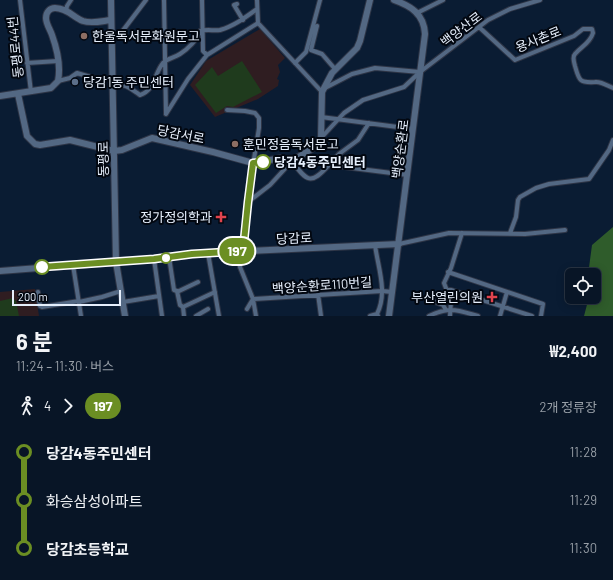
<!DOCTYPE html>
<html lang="ko">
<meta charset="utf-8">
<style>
body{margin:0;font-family:Barlow,"Noto Sans KR",sans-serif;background:#162232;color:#f1f3f6;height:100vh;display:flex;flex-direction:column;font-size:15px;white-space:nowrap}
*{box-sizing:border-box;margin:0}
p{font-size:13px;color:#989fa7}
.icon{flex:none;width:22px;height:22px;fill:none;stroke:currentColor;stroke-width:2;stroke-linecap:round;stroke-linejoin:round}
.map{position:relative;height:316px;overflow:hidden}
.drawer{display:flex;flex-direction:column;background:#081526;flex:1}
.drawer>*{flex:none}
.badge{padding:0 8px;border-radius:13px;font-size:14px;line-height:26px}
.fabs{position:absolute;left:565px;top:268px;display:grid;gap:8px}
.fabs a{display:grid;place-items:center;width:36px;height:36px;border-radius:6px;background:#081526;box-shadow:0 2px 10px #0003,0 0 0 1px #293443;font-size:20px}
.scale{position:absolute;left:12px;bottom:10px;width:109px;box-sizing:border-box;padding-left:4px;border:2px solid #e6effc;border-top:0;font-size:11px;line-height:14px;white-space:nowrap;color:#e6effc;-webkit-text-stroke:3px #020710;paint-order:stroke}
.map>.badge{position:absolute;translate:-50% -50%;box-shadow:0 0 0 2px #fff}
.legs{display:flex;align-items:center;gap:6px;height:44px;padding:0 16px;font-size:13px}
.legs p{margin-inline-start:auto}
.overview{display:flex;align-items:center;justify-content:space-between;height:68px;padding:0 16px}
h1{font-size:22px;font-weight:700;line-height:30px}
ul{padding:0 16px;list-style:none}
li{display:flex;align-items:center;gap:14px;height:48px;font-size:15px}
li i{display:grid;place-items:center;width:6px;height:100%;margin:0 5px;background:currentColor}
li i::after{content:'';width:10px;height:10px;margin:-5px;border:3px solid;border-radius:50%;background:#081526}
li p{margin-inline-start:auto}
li:first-child i{background:linear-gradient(#0000 50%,currentColor 0)}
li:last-child i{background:linear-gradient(currentColor 50%,#0000 0)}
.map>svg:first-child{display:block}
</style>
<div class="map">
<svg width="613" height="316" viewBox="0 0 613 316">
<rect width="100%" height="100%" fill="#0a1c33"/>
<!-- education -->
<path fill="#2f1d21" d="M 260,29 L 285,58 L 278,65 L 280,72 L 277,79 L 279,80 L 278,86 L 258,99 L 215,117 L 190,85 L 206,61 Z
M 35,289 L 39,316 L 0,316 L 0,292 Z"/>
<!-- green -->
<path fill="#1f3b1d" d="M 242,61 L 262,92 L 233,107 L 227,106 L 216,113 L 195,85 L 212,67 L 218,76 Z
M 13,298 L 16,301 L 19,316 L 0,316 L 0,301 Z"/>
<!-- forest -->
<path fill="#2f5c2b" d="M 613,227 L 613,316 L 584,316 L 589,297 L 594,297 L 594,275 L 588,275 L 592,245 Z"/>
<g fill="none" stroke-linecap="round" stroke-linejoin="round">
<!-- street casing -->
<g stroke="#2e3546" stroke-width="6">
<path id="street" d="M 20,0 L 31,92
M 164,0 L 166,114
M 202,0 L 203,51 L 207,55
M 257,0 L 258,23 L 322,92
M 237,4 L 234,5 L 243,20
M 66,11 L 67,6 L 71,0
M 417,13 L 443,0
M 317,26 L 311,50 L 322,54 L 335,69
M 479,27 L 515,60 L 574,36 L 583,29 L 592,29 L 593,33 C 590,43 582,46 575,54 C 572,57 574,62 575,66 C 579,80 579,83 595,82 C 601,81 608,86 613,88
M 111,39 L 121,33 L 146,0
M 27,63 L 58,61
M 295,63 L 306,52 L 320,0
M 58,81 L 70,78 L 77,73 L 94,78
M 112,84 C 124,83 130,88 140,95 C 155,90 154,74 163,63 C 168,58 174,58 180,54 C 188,49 197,40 200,31 C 207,29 214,31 220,30 C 234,26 246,17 257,9
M 325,88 L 352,74 L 375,68 L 420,72
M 227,110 L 245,111 L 255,113 L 259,118 L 259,128 L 247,202 L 243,251 L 239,259 L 240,267 L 253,299 L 256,316
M 166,114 L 188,79 L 207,55 L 258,23
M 321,117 L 413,129
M 321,138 L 344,113 L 363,100 L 404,87 L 420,72 L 488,20 L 510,9 L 540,0
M 329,165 L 339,154 L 358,140 L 369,123
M 248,202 L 270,185 L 292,161 C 307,182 311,185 329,165 L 407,175
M 510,233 L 516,217 L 518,200 L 520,197 L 536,188 L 549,184 L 589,179 L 609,150 L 613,140
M 399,244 L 449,233 L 525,234 L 565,230
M 375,245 C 378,268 388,292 377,314
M 208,253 L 219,316
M 169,257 L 174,290 L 177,291 L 180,305 L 183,307
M 154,259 L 162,316
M 73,265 L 81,316
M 448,272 L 543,304 L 541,316
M 448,290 L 451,290 L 532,316
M 38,292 L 40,306 L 42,307 L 79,301
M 177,292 L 198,282
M 318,294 L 321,316
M 430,300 L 443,305 L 446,310
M 79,302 L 102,297 L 121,291
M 123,302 L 159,296
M 247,309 L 253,299 L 382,291 L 392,292
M 184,316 L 183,307 L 215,292
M 196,316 L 208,309
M 370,316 L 377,314 L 378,316
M 429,316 C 450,306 457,310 478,316
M 450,316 L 451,301 L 444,283 L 451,268 L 462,233
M 500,316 L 507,292"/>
</g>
<!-- secondary casing -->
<g stroke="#2e3546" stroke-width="8">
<path id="secondary" d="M 111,0 L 116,262 L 125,316
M 18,94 L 27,136 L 35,144 L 40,145 L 70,140 L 114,151 L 122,150 L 152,138 L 213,152 L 253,163 L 282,158 L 292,161 L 313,148 L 321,139 L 322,92 L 332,73 L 357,48 L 360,41 L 370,0
M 0,96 L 51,88 L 58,81 C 61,66 57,49 52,35 C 50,29 46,24 46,18 C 46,12 50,8 55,8 C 67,8 73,17 83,21 C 92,24 102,21 111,20
M 0,271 L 154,259 L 208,253 L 399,244
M 389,316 L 425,34 C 424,14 411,6 394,0"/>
</g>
<!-- street -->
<use href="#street" stroke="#536883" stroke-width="4"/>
<!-- secondary -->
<use href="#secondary" stroke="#536883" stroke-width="6"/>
</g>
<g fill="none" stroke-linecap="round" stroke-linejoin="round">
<!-- line-1 casing -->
<g stroke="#fff" stroke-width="9">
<path id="line-1" d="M 42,267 L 154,259 L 192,254 L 243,251 L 248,202 L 253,163 L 263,162"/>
</g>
<!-- line-1 -->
<use href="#line-1" stroke="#6b8e23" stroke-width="6"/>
</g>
<!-- markers -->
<g fill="#8d6e63" stroke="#020710" stroke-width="1.5">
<circle cx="84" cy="36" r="4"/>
<circle cx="235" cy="144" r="4"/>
</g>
<circle fill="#5c6f8a" stroke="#020710" stroke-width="1.5" cx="75" cy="82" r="4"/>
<g fill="#fff" stroke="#6b8e23" stroke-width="2">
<circle cx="263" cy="162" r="7"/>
<circle cx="166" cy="258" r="5"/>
<circle cx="42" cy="267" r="7"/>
</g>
<g fill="#e0444e" stroke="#020710" stroke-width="1.5">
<path d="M219 211h4v4h4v4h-4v4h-4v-4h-4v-4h4z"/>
<path d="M490 291h4v4h4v4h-4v4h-4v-4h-4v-4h4z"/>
</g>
<g text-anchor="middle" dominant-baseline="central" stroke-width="4" stroke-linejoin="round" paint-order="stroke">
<!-- street labels -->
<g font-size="13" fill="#e6effc" stroke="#020710">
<text transform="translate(461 29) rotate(-37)">백양산로</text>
<text transform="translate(538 39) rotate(-22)">용사촌로</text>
<text transform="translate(15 47) rotate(-96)">동평로44번</text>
<text transform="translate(181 134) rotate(11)">당감서로</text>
<text transform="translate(400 149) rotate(-83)">백양순환로</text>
<text transform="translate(103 159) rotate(-91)">동평로</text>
<text transform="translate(294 238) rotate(-3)">당감로</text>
<text transform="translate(322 285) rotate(-4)">백양순환로110번길</text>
</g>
<!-- poi labels -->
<g font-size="13" fill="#e6effc" stroke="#020710" text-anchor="start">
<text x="92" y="36">한울독서문화원문고</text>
<text x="83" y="82">당감1동 주민센터</text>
<text x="243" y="144">훈민정음독서문고</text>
<text x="212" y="217" text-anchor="end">정가정의학과</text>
<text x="483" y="297" text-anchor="end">부산열린의원</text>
</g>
<!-- stop labels -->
<g font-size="13" font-weight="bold" fill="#e6effc" stroke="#020710" text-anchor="start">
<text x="274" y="162">당감4동주민센터</text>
</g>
</g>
</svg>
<div class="fabs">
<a><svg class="icon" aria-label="locate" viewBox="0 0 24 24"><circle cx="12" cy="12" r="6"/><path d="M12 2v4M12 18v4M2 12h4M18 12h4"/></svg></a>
</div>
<div class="scale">200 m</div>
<b class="badge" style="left:237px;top:251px;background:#6b8e23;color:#fff">197</b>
</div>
<section class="drawer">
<div class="overview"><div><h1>6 분</h1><p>11:24 – 11:30 · 버스</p></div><b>₩2,400</b></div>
<div class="legs"><svg class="icon" aria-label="walk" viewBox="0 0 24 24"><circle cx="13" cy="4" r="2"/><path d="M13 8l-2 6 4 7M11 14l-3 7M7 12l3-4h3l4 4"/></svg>4<svg class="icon" aria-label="forward" viewBox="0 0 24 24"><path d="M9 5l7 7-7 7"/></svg><b class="badge" style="background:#6b8e23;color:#fff">197</b><p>2개 정류장</p></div>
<ul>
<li><i style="color:#6b8e23"></i><b>당감4동주민센터</b><p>11:28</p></li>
<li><i style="color:#6b8e23"></i><span>화승삼성아파트</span><p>11:29</p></li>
<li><i style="color:#6b8e23"></i><b>당감초등학교</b><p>11:30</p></li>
</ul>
</section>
